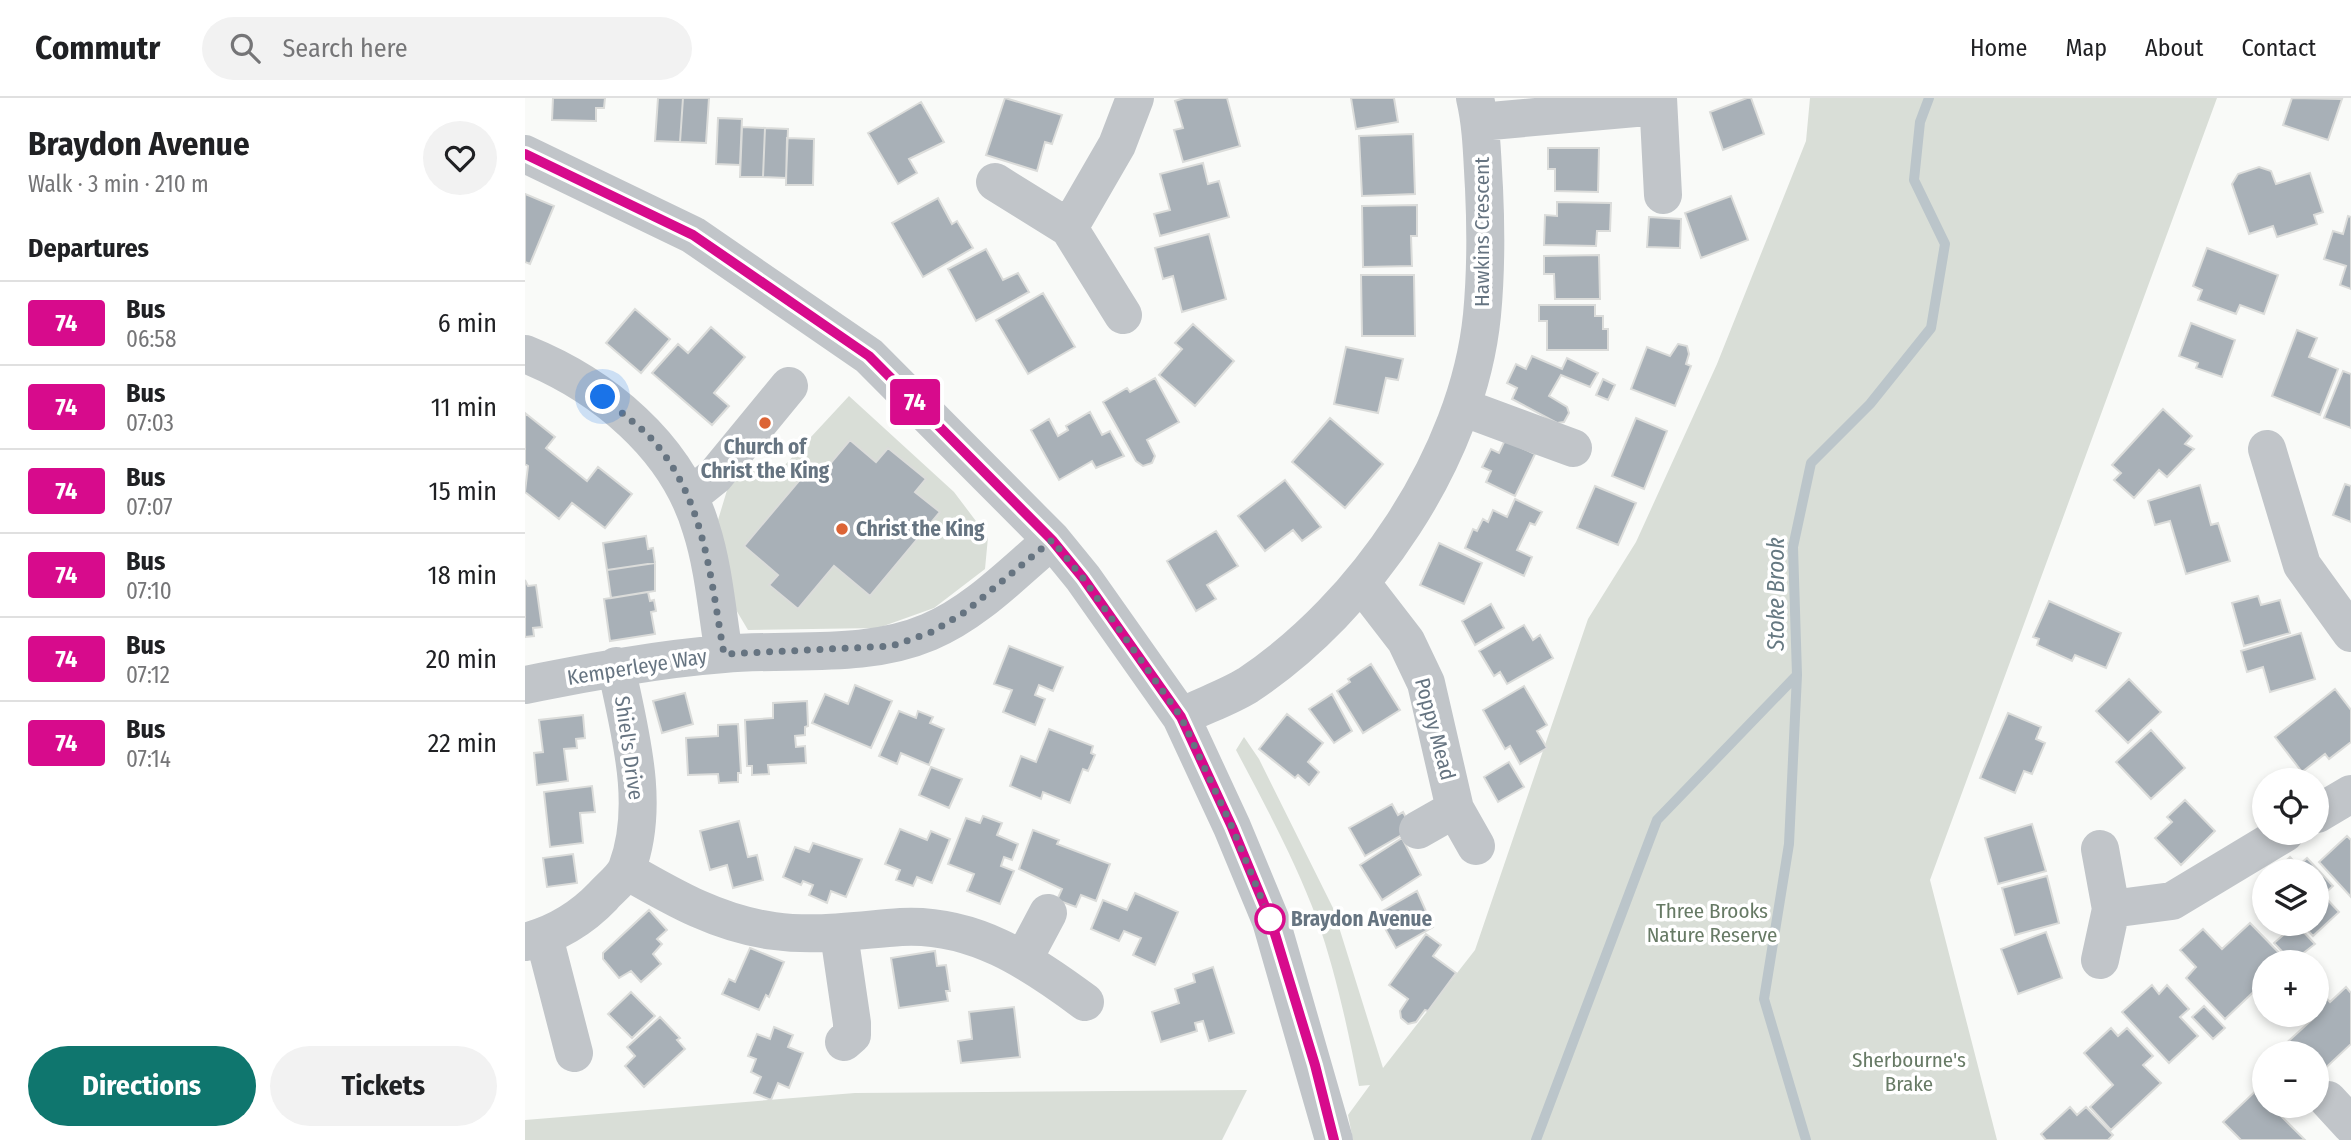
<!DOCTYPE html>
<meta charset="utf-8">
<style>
body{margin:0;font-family:"Fira Sans Condensed",sans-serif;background:#f2f2f2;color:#202124;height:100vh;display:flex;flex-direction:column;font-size:26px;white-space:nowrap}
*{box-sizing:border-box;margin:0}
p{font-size:23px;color:#757577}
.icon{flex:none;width:38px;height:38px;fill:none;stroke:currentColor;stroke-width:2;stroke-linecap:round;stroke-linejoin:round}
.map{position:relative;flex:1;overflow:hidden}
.drawer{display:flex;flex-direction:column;background:#fff;width:525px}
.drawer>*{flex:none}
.badge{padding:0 14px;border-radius:5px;font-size:24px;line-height:46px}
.tools{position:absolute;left:1727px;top:670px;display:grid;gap:14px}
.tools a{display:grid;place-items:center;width:77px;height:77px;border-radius:50%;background:#fff;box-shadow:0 4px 10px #0003;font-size:35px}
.you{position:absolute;width:35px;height:35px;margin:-18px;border:5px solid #fff;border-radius:50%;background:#1a73e8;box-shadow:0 0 0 10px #1a73e833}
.map>.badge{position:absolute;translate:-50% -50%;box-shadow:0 0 0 4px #fff}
h2{padding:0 28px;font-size:26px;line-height:63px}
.round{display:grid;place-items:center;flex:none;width:74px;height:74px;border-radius:37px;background:#f2f2f2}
.summary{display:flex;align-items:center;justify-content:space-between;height:119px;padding:0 28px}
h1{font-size:33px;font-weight:700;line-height:52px}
.button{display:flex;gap:14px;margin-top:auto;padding:14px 28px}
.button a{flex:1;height:80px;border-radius:42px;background:#0f766e;color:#fff;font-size:28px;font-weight:700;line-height:80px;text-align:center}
.button a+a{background:#f2f2f2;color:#202124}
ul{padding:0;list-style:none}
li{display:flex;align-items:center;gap:21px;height:84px;padding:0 28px;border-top:2px solid #e0e0e0}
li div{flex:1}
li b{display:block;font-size:26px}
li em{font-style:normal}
li .badge{min-width:77px;font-weight:700;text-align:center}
header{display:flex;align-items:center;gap:42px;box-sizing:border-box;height:98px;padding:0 35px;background:#fff;border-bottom:2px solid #e0e0e0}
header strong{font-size:33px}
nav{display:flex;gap:38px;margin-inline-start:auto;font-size:24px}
.search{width:490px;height:63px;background:#f2f2f2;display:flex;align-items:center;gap:18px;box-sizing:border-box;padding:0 24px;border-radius:38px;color:#757577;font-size:26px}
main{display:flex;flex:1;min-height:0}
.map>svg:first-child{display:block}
</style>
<header>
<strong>Commutr</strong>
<div class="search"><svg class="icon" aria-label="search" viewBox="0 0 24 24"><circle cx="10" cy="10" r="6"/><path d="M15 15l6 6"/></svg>Search here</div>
<nav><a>Home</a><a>Map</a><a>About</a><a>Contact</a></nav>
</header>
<main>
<section class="drawer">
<div class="summary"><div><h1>Braydon Avenue</h1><p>Walk · 3 min · 210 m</p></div><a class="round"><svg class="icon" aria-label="heart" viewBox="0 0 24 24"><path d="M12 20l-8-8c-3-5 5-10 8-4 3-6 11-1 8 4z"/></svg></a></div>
<h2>Departures</h2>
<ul>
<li><span class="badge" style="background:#d70b8c;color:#fff">74</span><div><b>Bus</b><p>06:58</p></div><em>6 min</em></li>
<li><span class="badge" style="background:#d70b8c;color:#fff">74</span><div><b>Bus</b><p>07:03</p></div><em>11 min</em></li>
<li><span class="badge" style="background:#d70b8c;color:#fff">74</span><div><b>Bus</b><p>07:07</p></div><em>15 min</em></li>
<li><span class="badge" style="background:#d70b8c;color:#fff">74</span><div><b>Bus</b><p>07:10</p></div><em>18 min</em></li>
<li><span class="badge" style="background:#d70b8c;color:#fff">74</span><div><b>Bus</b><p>07:12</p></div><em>20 min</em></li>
<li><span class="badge" style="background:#d70b8c;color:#fff">74</span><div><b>Bus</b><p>07:14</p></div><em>22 min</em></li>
</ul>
<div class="button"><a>Directions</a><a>Tickets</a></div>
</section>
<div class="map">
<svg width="1826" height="1042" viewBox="0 0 1826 1042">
<rect width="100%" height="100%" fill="#f9faf8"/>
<!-- green -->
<path fill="#d9ded7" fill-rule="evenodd" d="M 1285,0 L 1692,0 L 1405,782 L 1472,1042 L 828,1042 L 823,1017 L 845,987 L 834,988 C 823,932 811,875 792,821 C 770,762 740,707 711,652 L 719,639 L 734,661 L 808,810 L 858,970 L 950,852 L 1063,521 L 1111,444 L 1192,266 L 1281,43 Z
M 324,298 L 429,394 L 463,439 L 460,471 L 409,510 L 353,530 L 223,532 L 204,500 L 193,422 L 203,389 L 226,364 L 247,381 ZM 325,342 L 351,364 L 363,350 L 400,381 L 390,394 L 415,415 L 345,497 L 309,468 L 273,511 L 245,487 L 253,477 L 219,448 L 288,365 L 299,373 Z
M 722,992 L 697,1042 L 0,1042 L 0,1022 L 330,995 Z"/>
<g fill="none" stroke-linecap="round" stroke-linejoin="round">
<!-- stream -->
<path stroke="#bbc5ca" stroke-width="10" d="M 1011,1042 L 1132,722 L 1272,577
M 1281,1042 L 1239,901 L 1264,746 L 1272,577 L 1268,449 L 1286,365 L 1345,306 L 1406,230 L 1420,146 L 1389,82 L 1395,24 L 1404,0"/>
</g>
<!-- building -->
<path fill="#a8b0b7" stroke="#dbdcda" stroke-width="2" d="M 28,0 L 80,0 L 79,10 L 71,10 L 71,23 L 27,22 Z
M 133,0 L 158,0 L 155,44 L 130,43 Z
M 158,0 L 184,0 L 181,45 L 155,44 Z
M 480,0 L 537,17 L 527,46 L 520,44 L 512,73 L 461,57 Z
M 659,0 L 702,0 L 715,48 L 658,64 L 649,32 L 658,30 L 650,3 Z
M 826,0 L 869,0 L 873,24 L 831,31 Z
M 1222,0 L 1226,0 L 1239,36 L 1198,52 L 1185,14 Z
M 1767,0 L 1817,1 L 1803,42 L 1758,27 Z
M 396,4 L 419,44 L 384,61 L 392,75 L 373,86 L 343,35 Z
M 193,20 L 217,21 L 215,67 L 191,66 Z
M 217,29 L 240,30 L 238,79 L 215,79 Z
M 240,30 L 263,31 L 261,80 L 238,79 Z
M 888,36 L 890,96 L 837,98 L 834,38 Z
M 262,40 L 289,41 L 288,87 L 261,87 Z
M 1023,50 L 1074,50 L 1073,94 L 1030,93 L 1030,71 L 1023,71 Z
M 678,65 L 683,86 L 694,83 L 704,119 L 635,138 L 629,116 L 645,112 L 635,76 Z
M 1734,69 L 1746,73 L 1751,86 L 1785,75 L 1798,114 L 1789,117 L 1792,126 L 1752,139 L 1748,128 L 1724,136 L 1707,86 L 1713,76 Z
M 0,96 L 29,108 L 5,166 L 0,164 Z
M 1206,98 L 1223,142 L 1176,160 L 1160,115 Z
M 413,100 L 427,126 L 432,123 L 448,150 L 398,179 L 367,125 Z
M 1032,104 L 1086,105 L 1085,133 L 1072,133 L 1071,148 L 1019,147 L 1020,117 L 1032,118 Z
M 892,107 L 892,138 L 886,138 L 887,168 L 838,169 L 837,108 Z
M 1823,118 L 1826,119 L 1826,191 L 1815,187 L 1821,168 L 1799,161 L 1808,133 L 1818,136 Z
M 1124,119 L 1156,121 L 1155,150 L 1122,149 Z
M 684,136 L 701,201 L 657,214 L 648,178 L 638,181 L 630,150 Z
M 1682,150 L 1753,177 L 1739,216 L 1715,207 L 1711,216 L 1673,202 L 1677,192 L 1668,188 Z
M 461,151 L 478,182 L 493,175 L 504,194 L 451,223 L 423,171 Z
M 1074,157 L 1075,201 L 1030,201 L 1029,176 L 1019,176 L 1019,158 Z
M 836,177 L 889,177 L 890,238 L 837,238 Z
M 518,195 L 550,249 L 503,276 L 471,222 Z
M 1014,207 L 1070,207 L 1070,218 L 1078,218 L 1078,231 L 1083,231 L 1083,252 L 1022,252 L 1022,223 L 1014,223 Z
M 110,211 L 145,241 L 116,275 L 81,245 Z
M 1666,225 L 1710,242 L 1697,279 L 1671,270 L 1673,265 L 1654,258 Z
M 668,226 L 709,263 L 670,308 L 634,277 L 657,251 L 650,245 Z
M 186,229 L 220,259 L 189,295 L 204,308 L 187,327 L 127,275 L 153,246 L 163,255 Z
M 1772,232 L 1792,240 L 1784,259 L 1813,271 L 1795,317 L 1747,298 Z
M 1153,246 L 1162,248 L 1164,256 L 1161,266 L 1166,268 L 1150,308 L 1106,291 L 1122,249 L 1145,258 Z
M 821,249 L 878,261 L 873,282 L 861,280 L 853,315 L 809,306 Z
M 1007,258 L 1037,271 L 1042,260 L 1073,275 L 1065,289 L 1036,277 L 1024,298 L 1042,309 L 1044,315 L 1039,324 L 1032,325 L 987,301 L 992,290 L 982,285 L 991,266 L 1001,271 Z
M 1818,273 L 1826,276 L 1826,330 L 1799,320 Z
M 630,280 L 654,324 L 622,342 L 630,358 L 627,365 L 618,368 L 611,363 L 578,304 L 602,290 L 605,294 Z
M 1078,281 L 1090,287 L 1083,302 L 1071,297 Z
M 1638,311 L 1667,338 L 1660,346 L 1669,351 L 1642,379 L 1634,372 L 1609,400 L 1589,382 L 1596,375 L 1587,367 Z
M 565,314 L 577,337 L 585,333 L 599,358 L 571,370 L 567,363 L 534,382 L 506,332 L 524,321 L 533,338 L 543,332 L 541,328 Z
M 0,315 L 30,339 L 21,350 L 62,383 L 73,369 L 107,396 L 80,430 L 47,405 L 34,421 L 0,394 L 3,368 L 0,366 Z
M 805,320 L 858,366 L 820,410 L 767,364 Z
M 1111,320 L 1142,333 L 1119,391 L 1087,378 Z
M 325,342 L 351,364 L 363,350 L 401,381 L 390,394 L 415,414 L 345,498 L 309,468 L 273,511 L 244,487 L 253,477 L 219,448 L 289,365 L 299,373 Z
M 980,342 L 1010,356 L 990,398 L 961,384 L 966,373 L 957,369 L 966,351 L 974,355 Z
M 760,382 L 796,429 L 777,443 L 768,432 L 740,453 L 713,418 Z
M 1820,386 L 1826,388 L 1826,424 L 1808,417 Z
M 1675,387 L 1686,427 L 1693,425 L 1705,463 L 1661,476 L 1645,423 L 1630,427 L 1623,403 Z
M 1070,388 L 1111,405 L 1093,447 L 1052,430 Z
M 990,401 L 1017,414 L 1010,427 L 1005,425 L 992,452 L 1007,459 L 999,478 L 940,450 L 948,431 L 952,433 L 958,421 L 963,424 L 968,412 L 982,419 Z
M 691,433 L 713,468 L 682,487 L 691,501 L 671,513 L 642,463 Z
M 121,438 L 123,451 L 128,450 L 130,465 L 82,472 L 78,445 Z
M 914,445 L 957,465 L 939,506 L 895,487 Z
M 130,465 L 130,493 L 86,500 L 82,472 Z
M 0,482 L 3,488 L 11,487 L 17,529 L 8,530 L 9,538 L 0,539 Z
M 123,494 L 125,503 L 129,502 L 131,513 L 126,514 L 130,536 L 85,543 L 79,501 Z
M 1733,498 L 1736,507 L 1755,502 L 1765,535 L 1719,548 L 1707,505 Z
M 1524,503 L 1596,535 L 1581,570 L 1550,557 L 1547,563 L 1512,547 L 1514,541 L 1508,539 Z
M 966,506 L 979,530 L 950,547 L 937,523 Z
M 999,527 L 1008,542 L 1015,537 L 1028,560 L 982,586 L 975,574 L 969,578 L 954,553 Z
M 1776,535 L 1790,581 L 1745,594 L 1738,569 L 1722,574 L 1716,553 Z
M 484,548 L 538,569 L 528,593 L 514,587 L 510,597 L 520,601 L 510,627 L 478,614 L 487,592 L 469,586 Z
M 846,566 L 875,612 L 838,635 L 812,593 L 825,584 L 823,581 Z
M 1604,581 L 1636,614 L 1603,645 L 1571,613 Z
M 330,587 L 367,603 L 346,650 L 287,625 L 300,596 L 323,606 Z
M 999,588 L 1022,627 L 1012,633 L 1022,650 L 995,666 L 985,648 L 980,651 L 958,612 Z
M 1810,591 L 1826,612 L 1826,644 L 1804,661 L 1800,656 L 1777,674 L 1750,639 Z
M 160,595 L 168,626 L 137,635 L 128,603 Z
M 807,596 L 827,633 L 809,645 L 784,611 Z
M 282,603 L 283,628 L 280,629 L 280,637 L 270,638 L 271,649 L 280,648 L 281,665 L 243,667 L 244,676 L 227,677 L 227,668 L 222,668 L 220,622 L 248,620 L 248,605 Z
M 374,613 L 391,620 L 393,613 L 408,619 L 405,625 L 419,631 L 404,667 L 376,655 L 372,666 L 354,658 Z
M 1483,615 L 1516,629 L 1511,641 L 1520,645 L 1507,676 L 1499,673 L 1490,695 L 1455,680 Z
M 762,616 L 798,645 L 783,664 L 794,674 L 784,687 L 773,677 L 770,680 L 734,651 Z
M 58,617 L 60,640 L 51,641 L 52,650 L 39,651 L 43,683 L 12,687 L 9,655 L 18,654 L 14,622 Z
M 213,626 L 216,675 L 213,675 L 213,684 L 194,685 L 193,676 L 163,677 L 161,640 L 193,638 L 193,627 Z
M 524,631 L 568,648 L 566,655 L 570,657 L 563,673 L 558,671 L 545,705 L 518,694 L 516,701 L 485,688 L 496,658 L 511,664 Z
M 1626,632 L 1660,670 L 1626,701 L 1591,664 Z
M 984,664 L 999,689 L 973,704 L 959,679 Z
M 406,669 L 437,681 L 424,710 L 394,697 Z
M 67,688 L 70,714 L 55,715 L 58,745 L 25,749 L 19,694 Z
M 1660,702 L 1690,733 L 1656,767 L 1630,740 L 1647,724 L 1642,719 Z
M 867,706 L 873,717 L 878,714 L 887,731 L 840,758 L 824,730 Z
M 458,718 L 477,725 L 472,737 L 493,746 L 487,762 L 479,759 L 476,768 L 489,773 L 475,806 L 442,793 L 449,776 L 423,766 L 441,720 L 455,725 Z
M 214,723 L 223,759 L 232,757 L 238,782 L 208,790 L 202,767 L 185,772 L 175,733 Z
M 1507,726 L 1521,773 L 1473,786 L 1460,740 Z
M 375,731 L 402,742 L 406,733 L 425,741 L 407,785 L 392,779 L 388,788 L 371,782 L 375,772 L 360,766 Z
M 508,732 L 534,742 L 532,746 L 585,766 L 571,803 L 556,797 L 551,809 L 532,802 L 537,791 L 494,771 Z
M 1822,738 L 1826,742 L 1826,799 L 1794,764 Z
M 877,740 L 896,777 L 857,802 L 835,767 Z
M 288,745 L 337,761 L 321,799 L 306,793 L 302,805 L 284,797 L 288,787 L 278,783 L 276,787 L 258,779 L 270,749 L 284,754 Z
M 48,756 L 52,785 L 22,789 L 18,760 Z
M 1765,759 L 1773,768 L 1782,760 L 1808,788 L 1798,797 L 1814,814 L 1788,838 L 1777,826 L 1792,826 L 1792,774 L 1749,774 Z
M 1522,778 L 1534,825 L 1490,837 L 1477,790 Z
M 892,793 L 908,829 L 871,850 L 852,816 Z
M 610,795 L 653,814 L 630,867 L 608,857 L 616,840 L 599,833 L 594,843 L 566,831 L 578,802 L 602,812 Z
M 124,812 L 142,832 L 132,841 L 137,846 L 128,856 L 136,866 L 116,884 L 106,873 L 94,880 L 78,861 L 78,855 Z
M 1725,825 L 1761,862 L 1740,864 L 1740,883 L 1700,921 L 1661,880 L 1671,869 L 1655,852 L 1678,831 L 1697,851 Z
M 1771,826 L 1790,846 L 1767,864 L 1749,845 Z
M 1521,834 L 1537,880 L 1493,896 L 1476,851 Z
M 901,836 L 916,847 L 908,858 L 931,875 L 903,913 L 900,912 L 891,924 L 883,926 L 876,920 L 875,913 L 883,901 L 864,887 Z
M 225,850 L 259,864 L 244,899 L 241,897 L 234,912 L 197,896 L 204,881 L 210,884 Z
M 410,853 L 412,868 L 421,867 L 425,893 L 421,893 L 423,903 L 374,910 L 366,860 Z
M 688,869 L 709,935 L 684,943 L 678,923 L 670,925 L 672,933 L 636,944 L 627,914 L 654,905 L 650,891 L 670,884 L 668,876 Z
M 1627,887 L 1634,896 L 1642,887 L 1664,911 L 1655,919 L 1673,938 L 1644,965 L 1597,914 Z
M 1821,889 L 1826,895 L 1826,946 L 1792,978 L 1792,956 L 1763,956 L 1757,949 L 1792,917 L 1792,907 L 1800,899 L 1805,904 Z
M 106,894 L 130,918 L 107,940 L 83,916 Z
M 1679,908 L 1700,930 L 1688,941 L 1667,919 Z
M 489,909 L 495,959 L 436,965 L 433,943 L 447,941 L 444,914 Z
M 135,919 L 155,940 L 152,942 L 160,951 L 119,989 L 100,968 L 110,958 L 102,949 Z
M 249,929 L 268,937 L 263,949 L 278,955 L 264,990 L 253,985 L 246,1002 L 229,995 L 236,979 L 226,974 L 231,961 L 223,958 L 232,936 L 245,941 Z
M 1586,930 L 1593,938 L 1602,930 L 1628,958 L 1618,967 L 1636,985 L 1586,1032 L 1565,1009 L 1588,987 L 1559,955 Z
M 1740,984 L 1740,1008 L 1762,1008 L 1754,1016 L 1780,1042 L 1716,1042 L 1698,1024 Z
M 1545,1009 L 1552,1017 L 1561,1009 L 1588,1037 L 1583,1042 L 1521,1042 L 1516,1036 Z"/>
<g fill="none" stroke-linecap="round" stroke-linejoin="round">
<!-- minor -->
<path stroke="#c1c5c9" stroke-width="38" d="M 1133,0 L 1138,97
M 955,24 L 1133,8
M 0,56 L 168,137 L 344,258 L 527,442 L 558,480 L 656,619 L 707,729 L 746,823 L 809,1042
M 470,84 L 544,130 L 598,217
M 544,130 L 592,47 L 610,0
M 0,256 C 77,287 152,348 176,430 C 189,470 192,515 199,556
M 937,309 L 1048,350
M 1742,351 L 1777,467 L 1826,535
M 165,398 L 190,378 L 264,288
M 837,486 L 881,543 L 901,585 L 930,711 L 951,748
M 0,587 C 66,574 132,561 199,556 C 267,550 341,561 404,534 C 450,515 489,474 527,442
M 656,619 C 677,608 702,600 723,587 C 840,509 943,359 957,217 C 961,175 961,132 959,90 C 957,59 957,30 950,0
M 1792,716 L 1826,696
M 893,732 L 930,711
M 1575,751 L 1586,811 L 1647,803 L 1760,735
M 102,773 C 149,800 194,826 249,833 C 292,839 333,832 376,829 C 448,825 505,863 560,904
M 314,836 L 327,925 L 327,937 L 319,944
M 19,839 L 49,955
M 0,844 C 31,836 56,821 78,798 C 85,790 98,780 102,770 C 126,706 104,632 91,568
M 499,860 L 523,815
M 1575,862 L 1586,811
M 1803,1002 L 1826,1027"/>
</g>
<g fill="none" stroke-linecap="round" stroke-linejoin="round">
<!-- line casing -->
<g stroke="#fff" stroke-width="16">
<path id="line" d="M 0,56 L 168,137 L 344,258 L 527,442 L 558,480 L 656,619 L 707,729 L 746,823 L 790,967 L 809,1042"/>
</g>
<!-- line -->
<use href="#line" stroke="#d70b8c" stroke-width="10"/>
<!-- walk -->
<path stroke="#667481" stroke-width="7" stroke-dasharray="0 12.6" d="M 78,299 C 93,312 109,324 123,337 C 180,397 185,479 199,556 L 367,548 L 407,534 L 440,514 L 527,442 L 558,480 L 656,619 L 707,729 L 745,821"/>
</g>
<!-- markers -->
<g fill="#dc6435" stroke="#fff" stroke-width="2.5">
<circle cx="240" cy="325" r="7"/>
<circle cx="317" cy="431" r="7"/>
</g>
<circle fill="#fff" stroke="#d70b8c" stroke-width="3.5" cx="745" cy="821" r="14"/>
<g text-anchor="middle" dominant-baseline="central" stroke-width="7" stroke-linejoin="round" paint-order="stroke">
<!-- street labels -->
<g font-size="21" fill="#667481" stroke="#fff">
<text transform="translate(957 134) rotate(-90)">Hawkins Crescent</text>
<text transform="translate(112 569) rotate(-9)">Kemperleye Way</text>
<text transform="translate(910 631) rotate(75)">Poppy Mead</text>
<text transform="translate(104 650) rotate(82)">Shiel's Drive</text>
</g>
<!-- poi labels -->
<g font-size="21" font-weight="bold" fill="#667481" stroke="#fff">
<text x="240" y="349">Church of<tspan x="240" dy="24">Christ the King</tspan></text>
<text x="331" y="431" text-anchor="start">Christ the King</text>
</g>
<!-- park labels -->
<g font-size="21" fill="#677a65" stroke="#fff">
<text x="1187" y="813">Three Brooks<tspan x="1187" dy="24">Nature Reserve</tspan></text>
<text x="1384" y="962">Sherbourne's<tspan x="1384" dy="24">Brake</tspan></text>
</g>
<!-- stop labels -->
<g font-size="21" font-weight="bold" fill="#667481" stroke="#fff" text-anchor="start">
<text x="766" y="821">Braydon Avenue</text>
</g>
<!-- water labels -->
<g font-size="23" font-style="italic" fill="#667982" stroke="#fff">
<text transform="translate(1251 496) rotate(-90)">Stoke Brook</text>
</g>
</g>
</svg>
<div class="tools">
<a><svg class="icon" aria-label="locate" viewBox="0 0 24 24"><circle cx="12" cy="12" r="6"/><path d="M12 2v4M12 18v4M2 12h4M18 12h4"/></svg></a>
<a><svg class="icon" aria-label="layers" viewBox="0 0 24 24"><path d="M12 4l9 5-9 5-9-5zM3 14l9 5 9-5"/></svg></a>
<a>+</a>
<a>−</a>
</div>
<div class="you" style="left:78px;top:299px"></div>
<b class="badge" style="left:390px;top:304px;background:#d70b8c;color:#fff">74</b>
</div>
</main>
